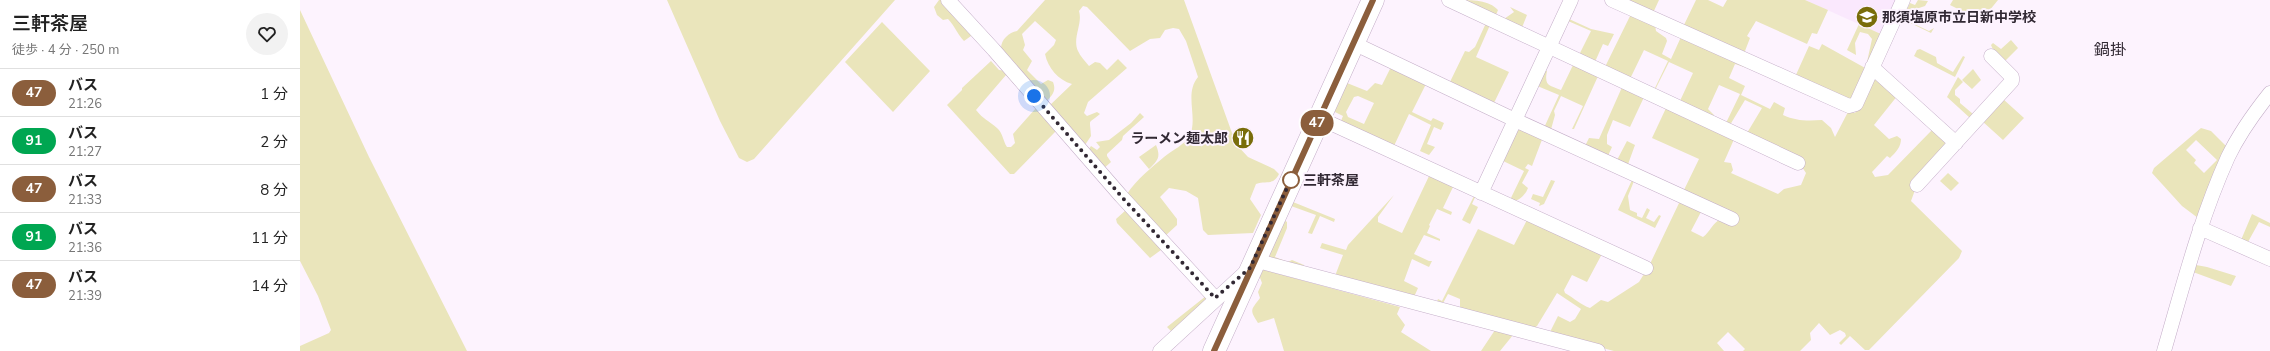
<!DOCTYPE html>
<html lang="ja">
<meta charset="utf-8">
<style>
body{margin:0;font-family:"Nunito Sans","Noto Sans JP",sans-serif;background:#f2f2f2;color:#222;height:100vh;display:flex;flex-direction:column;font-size:15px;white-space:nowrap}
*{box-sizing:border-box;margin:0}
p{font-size:13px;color:#767676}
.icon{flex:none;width:22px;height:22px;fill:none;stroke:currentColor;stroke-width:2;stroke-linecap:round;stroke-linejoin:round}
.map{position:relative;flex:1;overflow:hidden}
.details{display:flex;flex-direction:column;background:#fff;width:300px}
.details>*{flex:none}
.badge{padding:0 8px;border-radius:13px;font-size:14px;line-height:26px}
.you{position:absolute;width:20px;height:20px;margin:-10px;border:3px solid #fff;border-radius:50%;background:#1a73e8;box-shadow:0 0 0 6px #1a73e833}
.map>.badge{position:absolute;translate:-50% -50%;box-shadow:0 0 0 2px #fff}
.round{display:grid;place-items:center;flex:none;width:42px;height:42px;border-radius:21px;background:#f2f2f2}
.head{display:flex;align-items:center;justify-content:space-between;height:68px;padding:0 12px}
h1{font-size:19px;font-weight:600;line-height:30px}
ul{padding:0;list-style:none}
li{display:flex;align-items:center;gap:12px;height:48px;padding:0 12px;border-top:1px solid #e0e0e0}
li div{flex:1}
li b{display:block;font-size:15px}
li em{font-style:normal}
li .badge{min-width:44px;font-weight:700;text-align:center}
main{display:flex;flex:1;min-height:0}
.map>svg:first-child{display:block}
</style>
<main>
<section class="details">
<div class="head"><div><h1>三軒茶屋</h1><p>徒歩 · 4 分 · 250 m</p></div><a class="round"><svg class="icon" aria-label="heart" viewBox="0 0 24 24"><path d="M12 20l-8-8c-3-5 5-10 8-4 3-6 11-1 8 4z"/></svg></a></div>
<ul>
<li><span class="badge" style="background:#8b5e3c;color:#fff">47</span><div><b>バス</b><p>21:26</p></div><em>1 分</em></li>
<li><span class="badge" style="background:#00a651;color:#fff">91</span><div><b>バス</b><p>21:27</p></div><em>2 分</em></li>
<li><span class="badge" style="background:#8b5e3c;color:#fff">47</span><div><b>バス</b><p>21:33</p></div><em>8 分</em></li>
<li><span class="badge" style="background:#00a651;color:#fff">91</span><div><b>バス</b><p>21:36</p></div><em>11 分</em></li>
<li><span class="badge" style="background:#8b5e3c;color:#fff">47</span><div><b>バス</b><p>21:39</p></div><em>14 分</em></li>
</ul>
</section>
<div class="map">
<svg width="1970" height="351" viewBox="0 0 1970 351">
<rect width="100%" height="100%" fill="#fdf3fe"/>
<!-- built -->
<path fill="#fae8fd" d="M 1505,0 L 1599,0 L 1583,35 Z"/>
<!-- green -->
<path fill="#eae5bb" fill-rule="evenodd" d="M 367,0 L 595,0 L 454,159 L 447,162 L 439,158 L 420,121 Z
M 639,0 L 642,0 L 670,29 L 671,36 L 664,41 C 657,34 655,26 648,19 L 643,20 L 637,15 L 634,7 Z
M 745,0 L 884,0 L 936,144 L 948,157 L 974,169 L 979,174 C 973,186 967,180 956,184 L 950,199 L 961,215 L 953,233 L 908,235 L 903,230 L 898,198 L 886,191 L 869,188 L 860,197 L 877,219 L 877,225 L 864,237 L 827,194 C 836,180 852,167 864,157 C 871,151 886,144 890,135 C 898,117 884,94 898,77 L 886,41 L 879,29 L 873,28 L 865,30 L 860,38 L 850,39 L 830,51 L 787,7 L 783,6 L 779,11 C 783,24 772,38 778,51 C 780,56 785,61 789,66 L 795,62 L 800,63 L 807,70 L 818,59 L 827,68 L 788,102 L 784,113 L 787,116 L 797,112 L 800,114 C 787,125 790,117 791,136 L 783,148 L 748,107 L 772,84 C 758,80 748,68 745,54 L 754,45 L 756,40 L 735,21 L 722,34 L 725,45 L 723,50 L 732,61 L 727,70 L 741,84 L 748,80 L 753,82 C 757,92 751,96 745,103 L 701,48 C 701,40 709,32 717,31 Z
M 1158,0 C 1172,0 1189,0 1198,10 L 1196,15 Z
M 1320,0 L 1359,0 L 1353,13 Z
M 1396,0 L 1408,0 L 1423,7 L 1427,0 L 1505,0 L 1528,10 L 1517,34 L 1512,33 L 1507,44 L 1456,21 L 1447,36 L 1450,38 L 1445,51 L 1446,54 L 1383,27 Z
M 1618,0 L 1628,1 L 1625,6 L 1613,10 L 1608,21 L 1629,31 L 1634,28 L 1631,33 L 1602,19 L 1610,3 L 1615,5 Z
M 1653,0 L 1698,0 L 1685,16 L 1671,10 L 1664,12 L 1650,5 Z
M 1210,7 L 1227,15 L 1221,30 L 1204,19 L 1214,12 Z
M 0,10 L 69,157 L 167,351 L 0,351 L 0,346 L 29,333 L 31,330 L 18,296 L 0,261 Z
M 1331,14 L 1355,25 L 1356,31 L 1366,38 L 1367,41 L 1362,54 L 1371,59 L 1381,37 L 1453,70 L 1435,64 L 1429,78 L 1445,86 L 1441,95 L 1470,109 L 1474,102 L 1485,108 L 1483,115 C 1496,121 1507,121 1522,120 L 1531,128 L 1535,137 L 1549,110 L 1555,113 L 1573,76 L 1598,95 L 1574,125 L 1589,139 L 1597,136 L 1601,139 C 1601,147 1596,152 1590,158 L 1587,156 L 1572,172 L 1575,177 L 1588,175 L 1632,130 L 1648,143 L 1615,190 L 1611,201 L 1662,251 L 1659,258 L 1569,350 L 1565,350 L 1550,336 L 1541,345 L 1539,343 L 1546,336 L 1545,333 L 1540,330 L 1530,335 L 1519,323 L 1510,333 L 1511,340 L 1500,351 L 1443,351 L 1445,349 L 1428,332 L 1417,343 L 1424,351 L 1314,351 L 1249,334 L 1258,316 L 1270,322 L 1275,319 L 1281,309 L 1257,293 L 1237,326 L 1233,329 L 1160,310 L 1160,299 L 1148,294 L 1142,305 L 1136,304 L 1138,299 L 1142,301 L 1178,229 L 1214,245 L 1227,220 L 1303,252 L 1287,282 L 1272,275 L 1264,290 L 1265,293 C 1274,298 1281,305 1290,308 L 1301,300 L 1308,302 L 1339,282 L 1349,266 L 1380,201 L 1402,210 L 1391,231 L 1403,237 C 1410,232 1413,222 1421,219 L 1383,192 L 1399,159 L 1352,138 L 1367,106 L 1435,137 L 1424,162 L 1431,163 L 1433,170 L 1431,173 L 1478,194 L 1484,189 L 1501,185 L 1506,173 L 1498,161 L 1425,125 L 1440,94 L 1419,85 L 1408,109 L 1414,115 L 1412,118 L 1379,103 L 1393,73 L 1369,62 L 1355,90 L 1354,90 L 1368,61 L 1344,50 L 1329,81 L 1304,69 ZM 1445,100 L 1462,108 L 1447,133 L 1430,125 Z
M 1269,19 L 1291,29 L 1314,34 L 1308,46 L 1303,44 L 1294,64 L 1278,57 L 1291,31 L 1268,21 Z
M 582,22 L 630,71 L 593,112 L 545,62 Z
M 1186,23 L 1190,25 L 1176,57 L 1209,72 L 1193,105 L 1149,84 L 1165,51 L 1169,52 L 1175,47 Z
M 1559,24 L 1583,35 L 1570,63 L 1567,62 L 1572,39 L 1568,34 L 1560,32 L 1555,43 L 1556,55 L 1547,50 Z
M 1711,40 L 1718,48 L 1704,62 L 1695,54 L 1691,45 L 1693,43 L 1701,49 Z
M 1522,44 L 1567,69 L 1553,99 L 1546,101 L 1495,77 L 1509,46 L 1519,50 Z
M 1620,49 L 1636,57 L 1637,63 L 1653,72 L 1663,56 L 1665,57 L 1655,77 L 1614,56 L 1617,50 Z
M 691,61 L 699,70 L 706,71 L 756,127 L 755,132 L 714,174 L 710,174 L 647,105 L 662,90 L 662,88 ZM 706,75 L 736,108 L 713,134 L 715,143 L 711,147 L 707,147 C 703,141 703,133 697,128 C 689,121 683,119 676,110 Z
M 1274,63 L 1299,74 L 1274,129 L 1272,129 L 1283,106 L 1261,96 L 1254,111 L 1255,115 L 1250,133 L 1243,130 L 1259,95 L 1235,85 L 1242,69 L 1247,71 C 1244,86 1249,85 1261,90 Z
M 1091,67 L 1126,84 L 1112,112 L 1131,121 L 1133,118 L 1144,123 L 1141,130 L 1134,127 L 1127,144 L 1135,147 L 1129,155 L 1120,151 L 1131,125 L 1109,114 L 1093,148 L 1040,123 L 1043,116 L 1033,111 L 1047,83 L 1067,91 L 1075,83 L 1082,85 ZM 1058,96 L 1074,103 L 1064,124 L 1048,117 L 1046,112 L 1054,97 Z
M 1673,69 L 1681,80 L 1672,89 L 1662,80 Z
M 1658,77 L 1663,82 L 1655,90 L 1655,95 L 1660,99 L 1660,103 L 1673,114 L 1670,118 L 1647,97 Z
M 1323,85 L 1345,95 L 1330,127 L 1313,120 L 1307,135 L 1307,144 L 1312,147 L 1307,158 L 1284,148 L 1289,138 L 1299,139 Z
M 1703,99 L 1724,118 L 1703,140 L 1682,121 Z
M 840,113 L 844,117 L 823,136 L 822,140 L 807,154 L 807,156 L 811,162 L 802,170 L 787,152 L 791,146 L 797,150 L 800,147 L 796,142 L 809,140 L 831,123 Z
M 1217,125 L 1243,137 L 1232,166 L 1228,164 L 1225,168 L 1229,170 L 1222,183 L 1228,188 C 1225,196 1218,202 1209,202 L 1224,171 L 1201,160 Z
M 1901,128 L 1911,131 L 1927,147 L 1898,218 L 1882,206 L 1852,173 L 1854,168 ZM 1896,140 L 1917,160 L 1904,173 L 1894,163 L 1896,160 L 1886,150 Z
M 1327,141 L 1335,145 L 1327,167 L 1316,162 Z
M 856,145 C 861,157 858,160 849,169 L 839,157 Z
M 1648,173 L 1659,183 L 1651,191 L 1640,181 Z
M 1130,174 L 1153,187 L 1143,208 L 1152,212 L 1151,215 L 1137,209 L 1129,225 L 1130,226 L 1127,233 L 1140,239 L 1140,241 L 1124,235 L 1114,254 L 1129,261 L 1132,261 L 1129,267 L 1112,259 L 1104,281 L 1118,288 L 1114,297 L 1035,276 L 1043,255 L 1020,248 L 1022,243 L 1046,250 L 1048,245 L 1094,195 L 1078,217 L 1078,222 L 1102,233 Z
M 1251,180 L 1255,181 L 1244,204 L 1239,206 L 1240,203 L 1231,199 L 1233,194 L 1243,197 Z
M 1332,180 L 1334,181 L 1328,196 L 1330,210 L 1337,213 L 1337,216 L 1342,218 L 1347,208 L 1350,210 L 1346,218 L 1354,222 L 1359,215 L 1361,216 L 1355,228 L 1318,210 Z
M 1175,194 L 1176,195 L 1172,204 L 1178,207 L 1170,224 L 1162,220 Z
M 993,202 L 1035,219 L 1034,222 L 1020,216 L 1012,234 L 1008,233 L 1016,215 L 991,206 Z
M 826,210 L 861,244 L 861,250 L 850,258 L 817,223 L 816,219 Z
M 1952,214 L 1970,223 L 1970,227 L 1959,222 L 1948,242 L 1941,240 Z
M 984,220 L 987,222 L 987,228 L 975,257 L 988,262 L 992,260 L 1004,265 L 1003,268 L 967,258 Z
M 1896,265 L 1907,267 L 1936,276 L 1931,286 L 1893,272 Z
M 961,269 L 1100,307 L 1097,314 L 1105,325 L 1101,332 L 1131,351 L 984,351 L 974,318 L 958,323 C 950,310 950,311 960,298 L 958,292 L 962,283 L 959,275 Z
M 906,296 L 906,299 L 872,332 L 867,327 Z
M 1195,330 L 1213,335 L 1200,351 L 1181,351 Z"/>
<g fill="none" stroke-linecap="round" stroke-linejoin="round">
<!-- street casing -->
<g stroke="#c4aec8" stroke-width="15">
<path id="street" d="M 648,0 L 694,50 L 821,196 L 915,298
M 1149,0 L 1498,163
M 1312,0 L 1549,106 L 1556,104 L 1603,0
M 1053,43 L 1215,120 L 1432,219
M 1572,67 L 1656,143
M 1019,118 L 1346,268
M 1617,185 L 1712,81 L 1712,77 L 1691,56
M 1181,193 L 1271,0
M 1900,228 L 1970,259
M 954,260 L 1298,351
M 860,351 L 948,270
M 1864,351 C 1883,286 1900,219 1928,157 C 1939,134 1954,113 1970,93"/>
</g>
<!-- primary casing -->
<g stroke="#c4aec8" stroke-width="23">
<path id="primary" d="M 914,351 L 1073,0"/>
</g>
<!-- street -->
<use href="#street" stroke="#fff" stroke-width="14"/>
<!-- primary -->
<use href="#primary" stroke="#fff" stroke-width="22"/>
</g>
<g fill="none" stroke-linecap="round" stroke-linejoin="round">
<!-- line casing -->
<g stroke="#fff" stroke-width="9">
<path id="line" d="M 914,351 L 1073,0"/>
</g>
<!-- line -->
<use href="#line" stroke="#8b5e3c" stroke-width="6"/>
<!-- walk -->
<path stroke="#312833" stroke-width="4" stroke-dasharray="0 7.2" d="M 734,96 L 821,196 L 915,298 L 950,268 L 993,175 L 991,180"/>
</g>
<!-- icons -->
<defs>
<g id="school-disc" transform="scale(1.15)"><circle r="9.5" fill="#796d0a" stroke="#fdf3fe"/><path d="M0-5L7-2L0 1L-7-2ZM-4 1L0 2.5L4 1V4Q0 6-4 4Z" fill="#fff"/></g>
<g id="restaurant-disc" transform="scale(1.15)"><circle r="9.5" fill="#796d0a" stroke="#fdf3fe"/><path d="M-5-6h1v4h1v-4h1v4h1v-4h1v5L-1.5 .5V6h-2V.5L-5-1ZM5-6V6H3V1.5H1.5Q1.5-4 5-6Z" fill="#fff"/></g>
</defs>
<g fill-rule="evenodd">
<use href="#school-disc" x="1567" y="17"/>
<use href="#restaurant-disc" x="943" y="138"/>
</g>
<!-- markers -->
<circle fill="#fff" stroke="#8b5e3c" stroke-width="2" cx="991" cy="180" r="8"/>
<g text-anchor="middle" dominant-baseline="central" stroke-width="4" stroke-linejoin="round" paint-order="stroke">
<!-- poi labels -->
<g font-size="14" font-weight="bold" fill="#312833" stroke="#fdf3fe" text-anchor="start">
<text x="1582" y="17">那須塩原市立日新中学校</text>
<text x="928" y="138" text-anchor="end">ラーメン麺太郎</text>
</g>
<!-- stop labels -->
<g font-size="14" font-weight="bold" fill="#312833" stroke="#fdf3fe" text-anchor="start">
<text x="1003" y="180">三軒茶屋</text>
</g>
<!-- quarter labels -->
<g font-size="16" fill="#312833" stroke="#fdf3fe">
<text x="1810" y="50">鍋掛</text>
</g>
</g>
</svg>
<div class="you" style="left:734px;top:96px"></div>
<b class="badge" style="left:1017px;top:123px;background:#8b5e3c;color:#fff">47</b>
</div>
</main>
